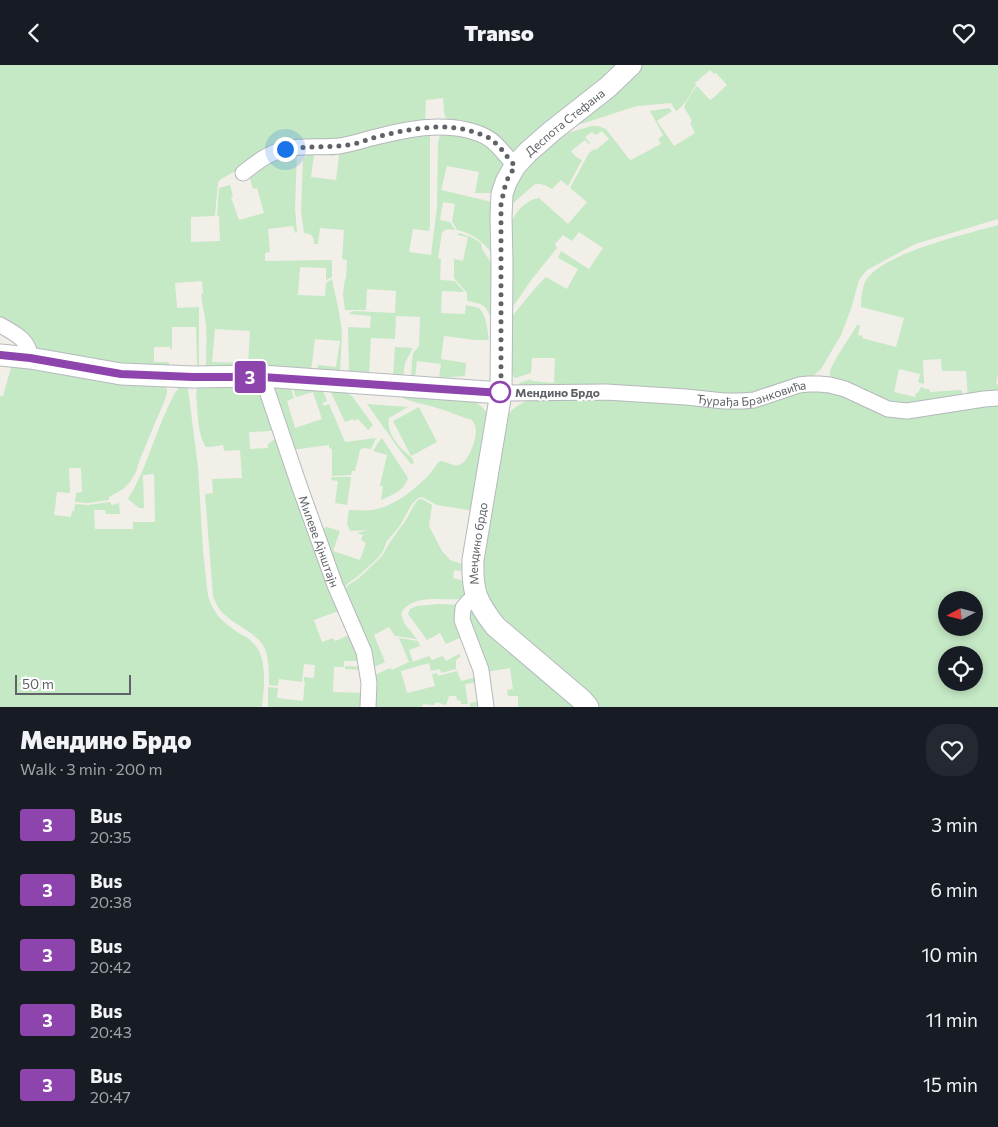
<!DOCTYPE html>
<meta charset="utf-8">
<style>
body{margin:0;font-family:Commissioner,sans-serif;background:#242831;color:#f1f3f6;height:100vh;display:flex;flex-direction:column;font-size:19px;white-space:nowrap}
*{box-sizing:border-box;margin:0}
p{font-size:16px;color:#9ea1a6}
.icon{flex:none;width:28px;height:28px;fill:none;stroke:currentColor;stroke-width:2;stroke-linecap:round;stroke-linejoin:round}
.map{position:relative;height:642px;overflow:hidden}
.panel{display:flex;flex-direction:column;background:#171b24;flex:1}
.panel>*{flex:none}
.badge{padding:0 10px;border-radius:4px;font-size:18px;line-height:32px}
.needle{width:32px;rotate:263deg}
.tools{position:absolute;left:938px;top:526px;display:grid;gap:10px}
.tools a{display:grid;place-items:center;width:45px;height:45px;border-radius:50%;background:#171b24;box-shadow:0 2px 8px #0003;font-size:25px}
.scale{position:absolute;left:15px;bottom:12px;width:116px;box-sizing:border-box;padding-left:5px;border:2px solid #5f6368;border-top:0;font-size:14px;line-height:18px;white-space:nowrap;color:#5f6368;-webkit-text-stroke:4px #fff;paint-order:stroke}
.you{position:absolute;width:25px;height:25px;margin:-12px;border:4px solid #fff;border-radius:50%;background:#1a73e8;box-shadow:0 0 0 8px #1a73e833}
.map>.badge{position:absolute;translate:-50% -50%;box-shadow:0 0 0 2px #fff}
.round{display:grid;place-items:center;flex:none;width:52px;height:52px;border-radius:20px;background:#242831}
.summary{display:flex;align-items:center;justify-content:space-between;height:85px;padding:0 20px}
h1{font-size:24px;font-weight:800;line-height:38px}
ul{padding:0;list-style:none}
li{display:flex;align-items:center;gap:15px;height:65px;padding:0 20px}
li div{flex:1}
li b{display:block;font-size:19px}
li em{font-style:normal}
li .badge{min-width:55px;font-weight:700;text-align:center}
header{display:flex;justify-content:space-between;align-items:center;height:65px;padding:0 20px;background:#171b24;font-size:22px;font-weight:800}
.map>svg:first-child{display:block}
</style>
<header><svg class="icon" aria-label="back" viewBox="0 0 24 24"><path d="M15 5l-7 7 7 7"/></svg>Transo<svg class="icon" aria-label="heart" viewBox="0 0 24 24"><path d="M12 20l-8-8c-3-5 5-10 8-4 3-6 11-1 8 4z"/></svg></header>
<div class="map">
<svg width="998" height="642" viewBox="0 0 998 642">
<rect width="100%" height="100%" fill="#f1efe8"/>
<!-- green -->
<path fill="#c5e8c5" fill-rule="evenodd" d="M 0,0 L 624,0 C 618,7 612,14 605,20 C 589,34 572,46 556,59 C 544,68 526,89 511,89 C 504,82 499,75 490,70 C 481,65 450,59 446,53 C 443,48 444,39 443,33 L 426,35 L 425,56 C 418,63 405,62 396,64 C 377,68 359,76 339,78 C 325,79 311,77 297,78 C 273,82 260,91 241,103 C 233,108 224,111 218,117 L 215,151 L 191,152 L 191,177 L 220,176 L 219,151 L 217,151 L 219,123 L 230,120 L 233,131 L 231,132 L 239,155 L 264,148 L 257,123 L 253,124 L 249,110 C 259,95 277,87 295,85 L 297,87 L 295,143 L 297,167 L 295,168 L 293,161 L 268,164 L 270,187 L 265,188 L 265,196 L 332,195 L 332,212 L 326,215 L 326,203 L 300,202 L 298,230 L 325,231 L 326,218 L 332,214 L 339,247 L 342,267 L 340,309 L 317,307 L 318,300 L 336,302 L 340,276 L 315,274 L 311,306 L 252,304 L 247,298 L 248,298 L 250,266 L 215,264 L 212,297 L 245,298 L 249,303 L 206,304 C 206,290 207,275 206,260 C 205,250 202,240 201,229 L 203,229 L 202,216 L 175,218 L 177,243 L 199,242 L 199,301 L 197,301 L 196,262 L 172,262 L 172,285 L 171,285 L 170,282 L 154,282 L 154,297 L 169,297 L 169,303 L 119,301 L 51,289 L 39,284 L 0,256 Z
M 634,0 L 998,0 L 998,154 L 915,179 L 867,205 L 859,215 L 851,244 L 841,270 L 821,304 L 812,312 L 745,332 L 523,322 L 519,318 L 531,314 L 531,316 L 554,318 L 555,293 L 532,293 L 531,308 L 515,313 L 511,307 L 508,256 L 538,220 L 546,212 L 567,224 L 578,204 L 558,193 L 561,186 L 589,204 L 603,183 L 579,167 L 572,176 L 563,170 L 555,179 L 557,183 L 532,214 L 512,243 L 512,156 C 517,144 527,135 539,133 L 568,159 L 587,137 L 570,123 L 589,88 L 594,84 L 596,85 L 609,74 L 602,66 L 596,70 L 592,67 L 585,72 L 590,78 L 589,79 L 585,75 L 571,86 L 576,92 L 582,95 L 568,121 L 561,115 L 552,124 C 546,121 542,118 535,119 L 512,139 L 509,122 L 557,71 L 592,61 L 598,61 L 606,64 L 629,94 L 631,95 L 661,79 L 658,74 L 663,70 L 650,46 L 669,43 L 672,46 L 657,56 L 674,81 L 695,68 L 690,58 L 692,56 L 684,42 L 690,31 L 697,21 L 710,35 L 713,33 L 727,20 L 716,8 L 714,9 L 710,5 L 695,18 L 696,20 C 690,29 686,40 676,46 L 671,38 L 637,41 L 562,65 Z
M 428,68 L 430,70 L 430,160 L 429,166 L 413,164 L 409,187 L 431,190 L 437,142 L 438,77 L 440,71 L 443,68 L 478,71 L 504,96 L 505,103 L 492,128 L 475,128 L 479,107 L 447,101 L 441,125 L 492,137 L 496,193 C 486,180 474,168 457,165 L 452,156 L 455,139 L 443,137 L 440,155 L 450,157 L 455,165 C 449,164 445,163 442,168 L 438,193 L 441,194 L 440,215 L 455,216 L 464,227 L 442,226 L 441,248 L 465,249 L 466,240 L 479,243 C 487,252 487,264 489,275 L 475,275 L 444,271 L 441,294 L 466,298 L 465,311 L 439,313 L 441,299 L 417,296 L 415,312 L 411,311 L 412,296 L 413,288 L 419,281 L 420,252 L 396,251 L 395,274 L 371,273 L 369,310 L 349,309 L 348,262 L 370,263 L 371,251 L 349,249 L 351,247 L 355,246 L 395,248 L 396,226 L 367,224 L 366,245 L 345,245 L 343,229 L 345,214 L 346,214 L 347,195 L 342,194 L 344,165 L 320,163 L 318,179 L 314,179 C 314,171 312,169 304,168 L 301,146 L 303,95 C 311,82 323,85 336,85 L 335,91 L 314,89 L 311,112 L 336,115 L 339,92 L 338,89 L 338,84 Z
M 998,160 L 998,309 L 996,318 L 998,319 L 998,330 L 968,333 L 966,306 L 942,306 L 941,294 L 923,295 L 924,319 L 918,317 L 920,309 L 899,304 L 894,327 L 915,332 L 916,328 L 918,328 L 921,322 L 924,323 L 925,324 L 929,324 L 930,327 L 960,325 L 962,326 L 962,333 L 905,343 L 832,315 C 830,312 830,311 830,307 C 832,297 851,271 857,260 L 860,260 L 858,270 L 863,271 L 862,273 L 896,282 L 904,253 L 861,242 C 861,233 862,223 866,215 C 883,188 967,169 998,160 Z
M 459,168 L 471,172 L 481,178 L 482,184 L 493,201 L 491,254 C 486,239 482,239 467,236 L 467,228 L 454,213 L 454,194 L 463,196 L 468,172 L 457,170 Z
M 395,282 L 413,283 L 405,298 L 403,312 L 393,311 Z
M 12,299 L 166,320 L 167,326 L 166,332 L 140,394 L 136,407 L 130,417 L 123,424 L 109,432 L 109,435 L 88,438 L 75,437 L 76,428 L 82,427 L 81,403 L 69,403 L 70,428 L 57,427 L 54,450 L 71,452 L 72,446 L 74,446 L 75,439 L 88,440 L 110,437 L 112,440 L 119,438 L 120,449 L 106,449 L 105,445 L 94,445 L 95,464 L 133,464 L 133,457 L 155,457 L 154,409 L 143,410 L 144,443 L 139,443 L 128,434 C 146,405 154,371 169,340 C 172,335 174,327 179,323 C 181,321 182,321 186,322 L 188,324 L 198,402 L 203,486 L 208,531 C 215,551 223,557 240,569 C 245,571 250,574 253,578 C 268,591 264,624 262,642 L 0,642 L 0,331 L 3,331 Z
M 254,319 L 257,320 L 260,323 L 267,337 L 274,356 L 275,359 L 274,365 L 272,366 L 249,367 L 250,384 L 268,383 L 268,379 L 275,374 L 277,374 L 280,377 L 290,410 L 313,468 L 323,497 L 341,545 L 314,555 L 322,577 L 333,573 L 335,576 L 352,569 L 360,589 L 362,596 L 344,596 L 344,602 L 334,602 L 333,627 L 363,628 L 363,605 L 345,604 L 345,601 L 362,602 C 368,611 368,634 361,642 L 268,642 L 268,622 L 278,623 L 277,633 L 303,636 L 305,617 L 304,617 L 304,612 L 314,613 L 315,600 L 304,599 L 302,617 L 279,614 L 278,621 L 269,620 C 269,608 269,595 265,584 C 258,567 232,560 220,545 C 217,541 215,536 213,531 L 205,429 L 213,428 L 212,414 L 242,413 L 240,385 L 224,386 L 223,380 L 210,382 L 206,382 C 197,369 198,344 196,329 L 198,320 L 201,320 Z
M 271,320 L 290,321 L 294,333 L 287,336 L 295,363 L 322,354 L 313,327 L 296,332 L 292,321 L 322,323 L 327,336 L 322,338 L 324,341 L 329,339 L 345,377 L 376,373 L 371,384 L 363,383 L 360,385 L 355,406 L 352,406 L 351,410 L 332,411 L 332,384 L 329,383 L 329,380 L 291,385 Z
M 819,322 L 874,341 L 998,335 L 998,642 L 597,642 L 494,549 L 480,512 L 504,360 C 505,357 506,352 509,349 C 519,335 540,332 556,330 L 704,338 ZM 946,535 L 974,535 L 974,562 L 946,562 ZM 946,590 L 974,590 L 974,618 L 946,618 Z
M 329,323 L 346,327 L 352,331 L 373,360 L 368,365 L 358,354 L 354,356 L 353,354 L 345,357 Z
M 398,330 L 474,336 L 481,341 L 487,348 L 475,446 L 437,440 L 422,432 L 418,433 L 412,439 L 399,462 L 387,476 L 383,486 L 378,493 L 358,511 L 347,519 L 343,526 L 322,465 L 324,463 L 327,462 L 340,466 L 333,486 L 360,495 L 366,478 L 361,475 L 363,470 L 357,468 L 368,465 L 350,466 L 347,458 L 349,445 C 357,445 365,446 372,445 C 393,442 414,425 428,411 C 433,406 435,400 440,396 C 447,396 453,402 459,400 C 469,397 476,375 476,366 C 476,361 474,358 472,355 C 460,352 449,346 437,343 C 425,339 408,337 398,330 Z
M 367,339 L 408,342 L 389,353 C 386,364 395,378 404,386 C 408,390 413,392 414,398 L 411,399 L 399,384 Z
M 419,342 L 437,377 L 411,391 L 393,356 Z
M 382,373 L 408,413 C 404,426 392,430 381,435 L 383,421 L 380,421 L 387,390 L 373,386 L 380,375 Z
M 332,412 L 351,412 L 347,440 L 335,438 L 338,416 L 331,415 Z
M 419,434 L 422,434 L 432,440 L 429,461 L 442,486 L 450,495 L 465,500 L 465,507 L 454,505 L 453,513 L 464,516 L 464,531 L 462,534 C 443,536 411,528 401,549 L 404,558 L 417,574 L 395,571 L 389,562 L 374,570 L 385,597 L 372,603 L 345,526 L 347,521 L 359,513 L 382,491 L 390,477 L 406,455 L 414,440 Z
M 439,539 L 459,540 L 464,571 L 446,579 L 440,568 L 427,575 L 408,549 L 410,544 L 417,541 Z
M 471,543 L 578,642 L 518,642 L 518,631 L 508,631 L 507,625 L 513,624 L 510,603 L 486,607 L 467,546 Z
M 399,573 L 418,576 L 420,581 L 409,585 L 413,597 L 429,591 L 432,595 L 443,591 L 446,596 L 459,589 L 461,591 L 456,595 L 456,604 L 441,608 L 440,604 L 431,606 L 429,598 L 401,606 L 407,628 L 435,621 L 432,609 L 437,608 L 438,611 L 457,606 L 461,616 L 477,612 L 473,600 C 481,612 482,628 482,641 L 470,642 L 470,638 L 482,636 L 479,617 L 465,619 L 468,639 L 461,639 L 461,636 L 457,635 L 456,631 L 449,631 L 446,640 L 436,637 L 434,640 L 423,639 L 422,642 L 372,642 L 375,610 L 390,603 L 392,605 L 409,597 Z"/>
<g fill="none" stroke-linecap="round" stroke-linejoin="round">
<!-- street casing -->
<g stroke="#b5b8bc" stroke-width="17">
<g id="street">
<path d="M 243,108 C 256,98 269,87 286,84 C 303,80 322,83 339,81 C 353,79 366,74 380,71 C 408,64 439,58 467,65 C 494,71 498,82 515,101"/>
<path d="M 0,260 C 14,268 30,275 30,293"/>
<path id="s1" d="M 262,311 L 299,420 L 335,520 L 364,587 L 369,618 L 368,642"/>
<path id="s2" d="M 501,328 L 606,327 L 686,332 L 724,336 L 742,336 L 754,335 L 799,320 L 809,319 L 819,319 L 830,320 L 845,324 L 888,344 L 907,346 L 984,334 L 998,333"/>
<path d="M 476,532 L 469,536 L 463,543 L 462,555 L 481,605 L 486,642"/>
</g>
</g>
<!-- secondary casing -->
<g stroke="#b6babf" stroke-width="23">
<g id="secondary">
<path d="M 0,290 L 30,293 L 121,309 L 193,312 L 262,311 L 501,328"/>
<path id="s3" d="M 588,642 L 582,635 L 495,561 C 476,536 472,527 473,495 L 501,328 L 502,198 L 501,151 L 502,129 L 506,117 L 515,101 L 528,87 L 552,66 L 608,22 L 631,0"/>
</g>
</g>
<!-- street -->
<use href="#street" stroke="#fff" stroke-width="15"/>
<!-- secondary -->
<use href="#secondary" stroke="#fff" stroke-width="21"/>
</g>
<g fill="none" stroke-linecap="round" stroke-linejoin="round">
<!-- line casing -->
<g stroke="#fff" stroke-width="11">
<path id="line" d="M 0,290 L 30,293 L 121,309 L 193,312 L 262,312 L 501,328"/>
</g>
<!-- line -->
<use href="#line" stroke="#8e44ad" stroke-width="8"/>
<!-- walk -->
<path stroke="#5f6368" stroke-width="5" stroke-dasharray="0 9" d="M 285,84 C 308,81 331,83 354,79 C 363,77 371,73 380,71 C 410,64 444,57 474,67 C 479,69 485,70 489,73 C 500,80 506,91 515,101 L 506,117 L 501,139 L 501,328 L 500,327"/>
</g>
<!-- markers -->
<circle fill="#fff" stroke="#8e44ad" stroke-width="2.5" cx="500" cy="327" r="10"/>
<g text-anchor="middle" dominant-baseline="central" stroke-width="4.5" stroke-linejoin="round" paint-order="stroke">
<!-- street labels -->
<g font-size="12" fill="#5f6368" stroke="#fff">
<text stroke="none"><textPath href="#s3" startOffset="661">Деспота Стефана</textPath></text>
<text stroke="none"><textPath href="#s2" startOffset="252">Ђурађа Бранковића</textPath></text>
<text stroke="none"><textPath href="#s1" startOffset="175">Милеве Ајнштајн</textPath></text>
<text stroke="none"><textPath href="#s3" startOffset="212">Мендино брдо</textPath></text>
</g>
<!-- stop labels -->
<g font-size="12" font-weight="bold" fill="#5f6368" stroke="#fff" text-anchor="start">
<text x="515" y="327">Мендино Брдо</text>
</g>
</g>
</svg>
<div class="tools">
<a><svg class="needle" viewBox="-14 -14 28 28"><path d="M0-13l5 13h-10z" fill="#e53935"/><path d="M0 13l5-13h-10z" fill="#9ea1a6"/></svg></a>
<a><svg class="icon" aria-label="locate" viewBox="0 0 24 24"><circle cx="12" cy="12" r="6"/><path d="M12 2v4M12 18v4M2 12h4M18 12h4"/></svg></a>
</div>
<div class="scale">50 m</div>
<div class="you" style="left:285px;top:84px"></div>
<b class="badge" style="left:250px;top:312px;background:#8e44ad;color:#fff">3</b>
</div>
<section class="panel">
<div class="summary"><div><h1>Мендино Брдо</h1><p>Walk · 3 min · 200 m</p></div><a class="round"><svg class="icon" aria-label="heart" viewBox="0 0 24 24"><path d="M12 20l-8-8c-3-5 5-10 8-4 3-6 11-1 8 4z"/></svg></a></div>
<ul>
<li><span class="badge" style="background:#8e44ad;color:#fff">3</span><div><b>Bus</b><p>20:35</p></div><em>3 min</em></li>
<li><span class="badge" style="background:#8e44ad;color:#fff">3</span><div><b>Bus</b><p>20:38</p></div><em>6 min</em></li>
<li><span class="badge" style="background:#8e44ad;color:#fff">3</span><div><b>Bus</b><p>20:42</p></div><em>10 min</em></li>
<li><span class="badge" style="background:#8e44ad;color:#fff">3</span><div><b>Bus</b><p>20:43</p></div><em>11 min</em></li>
<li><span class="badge" style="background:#8e44ad;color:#fff">3</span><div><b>Bus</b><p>20:47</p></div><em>15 min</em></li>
</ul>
</section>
